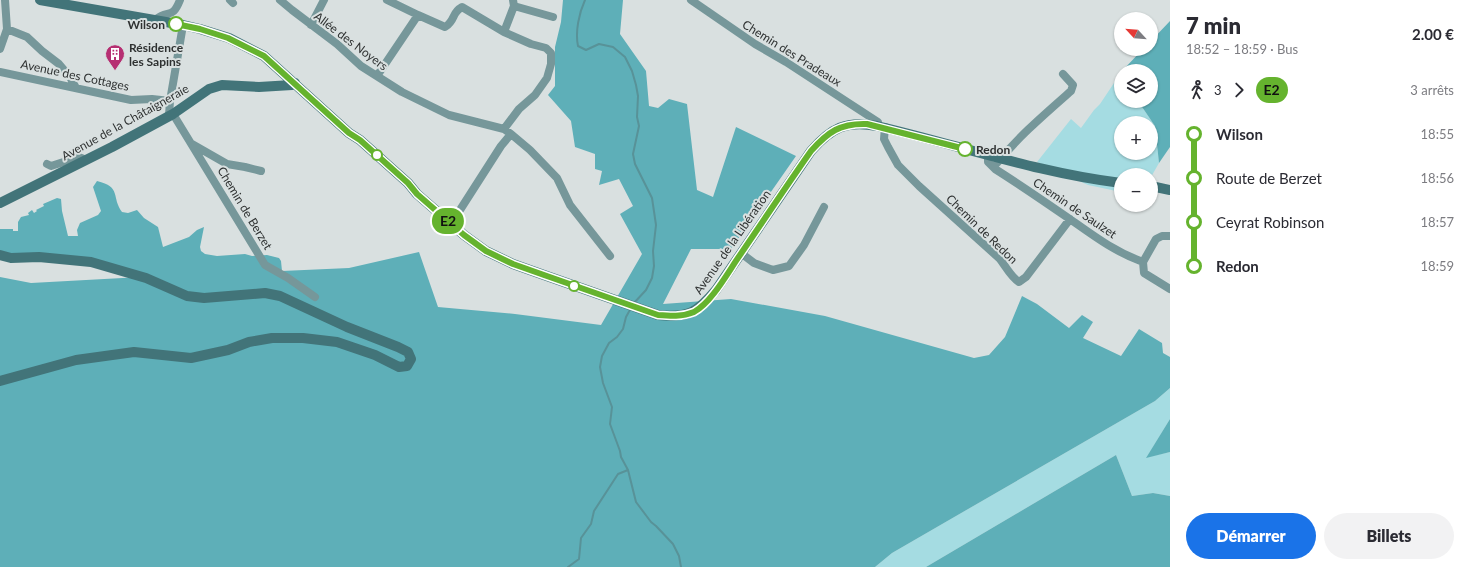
<!DOCTYPE html>
<html lang="fr">
<meta charset="utf-8">
<style>
body{margin:0;font-family:Lato,sans-serif;background:#f2f2f3;color:#2b2b33;height:100vh;display:flex;flex-direction:column;font-size:15px;white-space:nowrap}
*{box-sizing:border-box;margin:0}
p{font-size:13px;color:#7c7c81}
.icon{flex:none;width:22px;height:22px;fill:none;stroke:currentColor;stroke-width:2;stroke-linecap:round;stroke-linejoin:round}
.map{position:relative;flex:1;overflow:hidden}
.panel{display:flex;flex-direction:column;background:#fff;width:300px}
.panel>*{flex:none}
.badge{padding:0 8px;border-radius:13px;font-size:14px;line-height:26px}
.needle{width:26px;rotate:296deg}
.buttons{position:absolute;left:1114px;top:12px;display:grid;gap:8px}
.buttons a{display:grid;place-items:center;width:44px;height:44px;border-radius:50%;background:#fff;box-shadow:0 1px 3px #0004;font-size:20px}
.map>.badge{position:absolute;translate:-50% -50%;box-shadow:0 0 0 2px #fff}
.legs{display:flex;align-items:center;gap:6px;height:44px;padding:0 16px;font-size:13px}
.legs p{margin-inline-start:auto}
.overview{display:flex;align-items:center;justify-content:space-between;height:68px;padding:0 16px}
h1{font-size:22px;font-weight:800;line-height:30px}
.primary-button{display:flex;gap:8px;margin-top:auto;padding:8px 16px}
.primary-button a{flex:1;height:46px;border-radius:24px;background:#1a73e8;color:#fff;font-size:16px;font-weight:800;line-height:46px;text-align:center}
.primary-button a+a{background:#f2f2f3;color:#2b2b33}
ul{padding:0 16px;list-style:none}
li{display:flex;align-items:center;gap:14px;height:44px;font-size:15px}
li i{display:grid;place-items:center;width:6px;height:100%;margin:0 5px;background:currentColor}
li i::after{content:'';width:10px;height:10px;margin:-5px;border:3px solid;border-radius:50%;background:#fff}
li p{margin-inline-start:auto}
li:first-child i{background:linear-gradient(#0000 50%,currentColor 0)}
li:last-child i{background:linear-gradient(currentColor 50%,#0000 0)}
main{display:flex;flex:1;min-height:0}
.map>svg:first-child{display:block}
</style>
<main>
<div class="map">
<svg width="1170" height="567" viewBox="0 0 1170 567">
<rect width="100%" height="100%" fill="#d9e0e0"/>
<!-- green -->
<path fill="#a5dce2" fill-rule="evenodd" d="M 1120,74 L 1121,76 L 1121,101 L 1138,101 L 1155,126 L 1159,163 L 1151,177 L 1151,175 L 1121,175 L 1121,192 L 1088,185 L 1037,162 L 1071,119 L 1081,128 L 1094,110 L 1100,104 ZM 1121,123 L 1151,123 L 1151,153 L 1121,153 Z
M 1170,388 L 1170,419 L 1147,457 L 1170,452 L 1170,496 L 1153,493 L 1132,496 L 1116,455 L 926,567 L 875,567 L 892,553 L 1155,401 Z"/>
<!-- forest -->
<path fill="#5eafb8" d="M 563,0 L 623,0 L 620,34 L 646,71 L 649,106 L 658,108 L 669,99 L 687,104 L 697,190 L 713,197 L 736,127 L 796,156 L 731,249 L 691,249 L 663,304 L 731,299 L 825,316 L 974,358 L 989,355 L 1005,337 L 1022,296 L 1037,304 L 1069,328 L 1082,315 L 1093,322 L 1083,338 L 1121,356 L 1139,329 L 1162,343 L 1163,353 L 1170,357 L 1170,388 L 1155,401 L 892,553 L 875,567 L 0,567 L 0,277 L 31,283 L 141,277 L 117,269 L 0,255 L 0,229 L 13,229 L 13,231 L 18,231 L 18,222 L 21,217 L 29,215 L 28,213 L 32,210 L 34,213 L 37,211 L 36,210 L 44,206 L 43,204 L 57,198 L 61,199 L 62,211 L 68,236 L 78,236 L 77,230 L 80,223 L 98,215 L 101,211 L 93,187 L 97,181 C 122,187 111,197 122,212 L 128,213 L 137,210 L 144,218 L 158,227 L 163,247 L 189,237 L 197,230 L 204,227 L 200,247 L 201,251 L 205,254 L 217,256 L 245,254 L 252,256 L 267,255 L 279,258 L 281,261 L 282,271 L 349,268 L 419,252 L 438,307 L 515,314 L 601,325 L 642,254 L 620,214 L 633,206 L 619,179 L 599,185 L 602,171 L 595,169 L 595,154 L 575,147 L 571,121 L 548,95 L 555,86 L 555,47 L 561,22 Z
M 1170,21 L 1170,147 L 1159,163 L 1155,126 L 1138,101 L 1151,101 L 1151,71 L 1122,71 L 1143,49 L 1151,49 L 1151,41 Z
M 1170,419 L 1170,452 L 1146,458 Z
M 1116,455 L 1132,496 L 1153,493 L 1170,496 L 1170,567 L 926,567 Z"/>
<g fill="none" stroke-linecap="round" stroke-linejoin="round">
<!-- stream -->
<path stroke="#589298" stroke-width="2" d="M 585,0 C 579,13 575,32 578,46 L 586,50 L 599,44 L 613,47 L 625,57 L 632,71 L 636,85 L 638,96 L 637,117 L 639,126 L 633,154 L 635,164 L 652,198 L 656,225 L 653,251 L 654,266 L 652,278 L 646,290 L 634,303
M 631,308 L 626,317 L 623,329 L 617,337 L 609,343 L 602,356 L 600,367 L 603,383 L 612,407 L 610,424 L 620,451 L 621,457 L 628,470 L 636,502 L 651,522 L 656,526 L 673,544 L 679,556 L 681,567
M 568,567 L 579,559 L 581,538 L 591,524 L 594,511 L 618,474 L 628,470"/>
<!-- street -->
<path stroke="#76979a" stroke-width="8" d="M 230,0 L 233,3
M 280,0 L 292,10 L 337,44 L 361,66 L 402,92 L 449,115 L 504,129 L 511,134 L 501,146 L 451,224
M 691,0 L 755,44 L 786,62 L 878,122 L 877,126
M 514,6 L 553,17
M 418,15 L 445,27 C 456,20 451,13 462,7 L 504,32 L 531,44 L 546,48 L 551,53 L 551,64 L 547,78 L 535,95 L 519,109 L 504,129
M 155,20 C 169,9 172,20 180,0
M 311,25 L 324,0
M 7,29 L 27,37 L 42,51 L 59,64 L 70,77 L 76,88
M 504,32 L 514,6 L 513,0
M 0,49 L 7,29 L 5,0
M 0,72 L 131,100 L 152,99 L 170,101
M 377,76 L 418,15 L 387,0
M 173,114 L 265,265 L 288,278 L 315,297
M 169,115 L 170,101 L 183,25
M 885,127 L 884,139 L 888,147 L 898,165 L 919,186 L 1000,259 C 1006,267 1011,277 1019,282 L 1026,277 L 1070,219
M 511,134 L 530,150 L 557,178 L 570,205 L 610,256
M 192,144 L 227,164 L 245,167 L 261,171
M 988,155 L 988,162 L 995,169 C 1022,186 1048,204 1074,222 C 1098,239 1116,252 1143,262
M 997,163 C 1019,136 1045,114 1071,91 L 1073,85 L 1063,74
M 47,164 L 51,166 L 79,157 L 86,160
M 1170,236 L 1162,236 L 1156,239 L 1143,262 L 1144,273 L 1170,289
M 741,253 L 754,263 L 773,270 L 789,266 L 804,245 L 824,207"/>
<!-- secondary -->
<path stroke="#427479" stroke-width="10" d="M 40,0 L 183,25 L 200,29 L 229,38 L 264,56 L 349,133 L 360,140 L 408,183 L 417,194 L 464,235 L 486,251 L 513,264 L 544,275 L 658,315 C 688,318 697,313 716,290 L 811,151 C 831,128 846,120 877,126 C 959,145 1038,173 1121,183
M 1151,186 L 1170,190
M 0,203 L 112,147 L 173,114 L 209,89 L 222,85 L 259,87 L 292,85 L 295,83
M 0,255 L 11,258 L 39,257 L 91,262 L 146,278 L 187,296 L 204,298 L 265,293 L 280,296 L 347,327 L 398,347 L 408,352 L 411,359 L 407,366 L 399,367 L 375,355 L 337,342 L 303,338 L 272,338 L 249,342 L 228,350 L 191,358 L 134,352 L 76,360 L 0,381"/>
</g>
<g fill="none" stroke-linecap="round" stroke-linejoin="round">
<!-- line-1 casing -->
<g stroke="#fff" stroke-width="9">
<path id="line-1" d="M 176,24 L 200,29 L 228,38 L 264,56 L 349,133 L 360,140 L 408,183 L 417,194 L 464,235 L 486,251 L 513,264 L 544,275 L 658,315 C 670,316 682,317 694,312 C 712,302 728,272 740,255 C 764,220 787,185 811,151 C 828,132 840,123 867,124 L 965,149"/>
</g>
<!-- line-1 -->
<use href="#line-1" stroke="#65b32e" stroke-width="6"/>
</g>
<!-- icons -->
<defs>
<g id="building-pin" transform="scale(1)"><path d="M0 17L-7.5 6A9.5 9.5 0 1 1 7.5 6Z" fill="#b62f72" stroke="#d9e0e0"/><path d="M-4-6H4V6H1V3H-1V6H-4ZM-2.5-4.3h1.7v1.8h-1.7ZM.8-4.3h1.7v1.8H.8ZM-2.5-1h1.7V.8h-1.7ZM.8-1h1.7V.8H.8Z" fill="#fff"/></g>
</defs>
<g fill-rule="evenodd">
<use href="#building-pin" x="115" y="54"/>
</g>
<!-- markers -->
<g fill="#fff" stroke="#65b32e" stroke-width="2">
<circle cx="176" cy="24" r="7"/>
<circle cx="965" cy="149" r="7"/>
<circle cx="377" cy="155" r="5"/>
<circle cx="574" cy="286" r="5"/>
</g>
<g text-anchor="middle" dominant-baseline="central" stroke-width="4" stroke-linejoin="round" paint-order="stroke">
<!-- stop labels -->
<g font-size="12" font-weight="bold" fill="#2e3131" stroke="#d9e0e0" text-anchor="end">
<text x="165" y="24">Wilson</text>
<text x="976" y="149" text-anchor="start">Redon</text>
</g>
<!-- street labels -->
<g font-size="12" fill="#2e3131" stroke="#d9e0e0">
<text transform="translate(351 41) rotate(37)">Allée des Noyers</text>
<text transform="translate(792 53) rotate(32)">Chemin des Pradeaux</text>
<text transform="translate(75 75) rotate(12)">Avenue des Cottages</text>
<text transform="translate(125 122) rotate(-29)">Avenue de la Châtaigneraie</text>
<text transform="translate(245 208) rotate(59)">Chemin de Berzet</text>
<text transform="translate(1075 208) rotate(34)">Chemin de Saulzet</text>
<text transform="translate(982 229) rotate(44)">Chemin de Redon</text>
<text transform="translate(732 242) rotate(-55)">Avenue de la Libération</text>
</g>
<!-- poi labels -->
<g font-size="12" font-weight="bold" fill="#2e3131" stroke="#d9e0e0" text-anchor="start">
<text x="129" y="47">Résidence<tspan x="129" dy="14">les Sapins</tspan></text>
</g>
</g>
</svg>
<div class="buttons">
<a><svg class="needle" viewBox="-14 -14 28 28"><path d="M0-13l5 13h-10z" fill="#e53935"/><path d="M0 13l5-13h-10z" fill="#7c7c81"/></svg></a>
<a><svg class="icon" aria-label="layers" viewBox="0 0 24 24"><path d="M12 4l9 5-9 5-9-5zM3 14l9 5 9-5"/></svg></a>
<a>+</a>
<a>−</a>
</div>
<b class="badge" style="left:448px;top:221px;background:#65b32e;color:#111">E2</b>
</div>
<section class="panel">
<div class="overview"><div><h1>7 min</h1><p>18:52 – 18:59 · Bus</p></div><b>2.00 €</b></div>
<div class="legs"><svg class="icon" aria-label="walk" viewBox="0 0 24 24"><circle cx="13" cy="4" r="2"/><path d="M13 8l-2 6 4 7M11 14l-3 7M7 12l3-4h3l4 4"/></svg>3<svg class="icon" aria-label="forward" viewBox="0 0 24 24"><path d="M9 5l7 7-7 7"/></svg><b class="badge" style="background:#65b32e;color:#111">E2</b><p>3 arrêts</p></div>
<ul>
<li><i style="color:#65b32e"></i><b>Wilson</b><p>18:55</p></li>
<li><i style="color:#65b32e"></i><span>Route de Berzet</span><p>18:56</p></li>
<li><i style="color:#65b32e"></i><span>Ceyrat Robinson</span><p>18:57</p></li>
<li><i style="color:#65b32e"></i><b>Redon</b><p>18:59</p></li>
</ul>
<div class="primary-button"><a>Démarrer</a><a>Billets</a></div>
</section>
</main>
